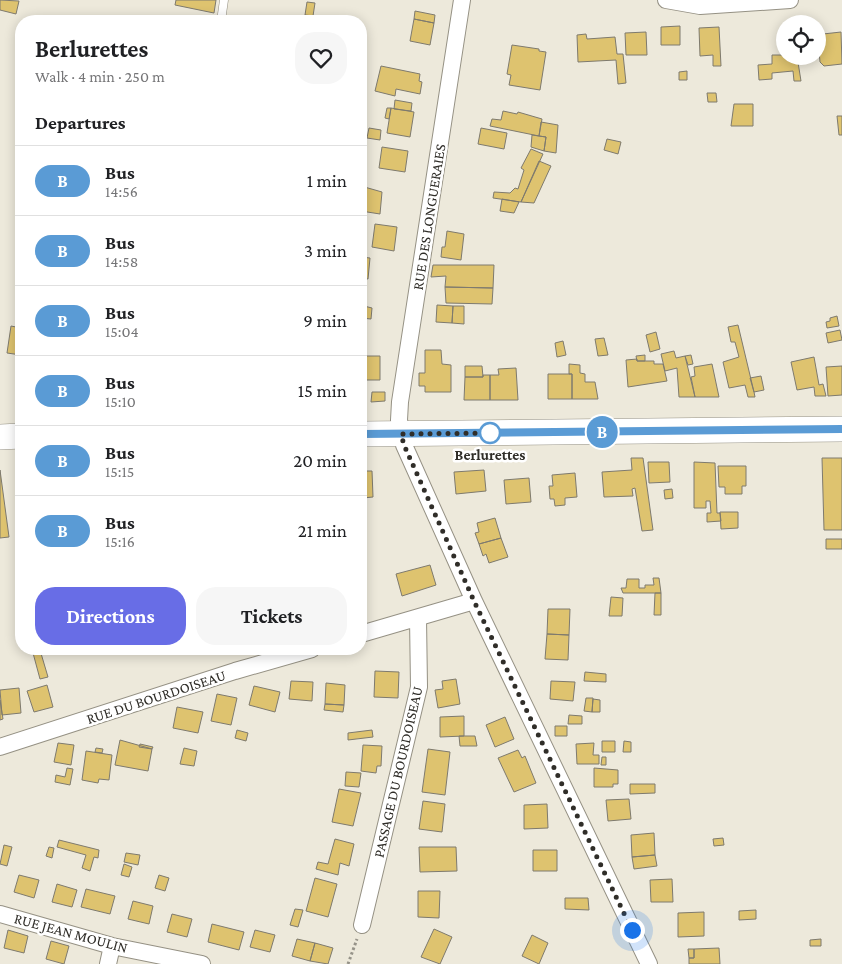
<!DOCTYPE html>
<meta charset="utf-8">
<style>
body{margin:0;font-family:"Crimson Pro",serif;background:#f6f6f6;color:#202124;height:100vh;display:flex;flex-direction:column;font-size:19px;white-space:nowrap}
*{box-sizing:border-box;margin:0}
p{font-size:16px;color:#757577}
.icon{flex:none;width:28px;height:28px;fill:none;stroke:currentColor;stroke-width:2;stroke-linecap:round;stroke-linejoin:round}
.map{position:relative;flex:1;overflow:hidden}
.drawer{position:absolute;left:15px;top:15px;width:352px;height:640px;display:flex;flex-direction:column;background:#fff;border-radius:20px;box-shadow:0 2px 12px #0003}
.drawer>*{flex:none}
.badge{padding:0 10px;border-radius:16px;font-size:18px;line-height:32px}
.tools{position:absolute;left:776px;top:15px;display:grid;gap:10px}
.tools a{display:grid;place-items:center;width:50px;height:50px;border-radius:50%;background:#fff;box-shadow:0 2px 12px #0003;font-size:25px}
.you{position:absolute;width:25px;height:25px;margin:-12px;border:4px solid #fff;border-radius:50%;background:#1a73e8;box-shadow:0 0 0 8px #1a73e833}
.map>.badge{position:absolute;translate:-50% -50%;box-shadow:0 0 0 2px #fff}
h2{padding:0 20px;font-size:19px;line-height:45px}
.round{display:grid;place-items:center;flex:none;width:52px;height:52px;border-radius:20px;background:#f6f6f6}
.summary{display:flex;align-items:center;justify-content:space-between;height:85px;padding:0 20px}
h1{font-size:24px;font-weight:700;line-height:38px}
.cta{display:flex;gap:10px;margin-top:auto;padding:10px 20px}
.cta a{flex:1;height:58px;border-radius:20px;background:#686de6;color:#fff;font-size:20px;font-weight:700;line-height:58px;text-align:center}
.cta a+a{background:#f6f6f6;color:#202124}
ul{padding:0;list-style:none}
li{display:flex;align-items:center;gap:15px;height:70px;padding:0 20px;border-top:1px solid #e0e0e0}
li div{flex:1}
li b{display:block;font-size:19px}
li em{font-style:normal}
li .badge{min-width:55px;font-weight:700;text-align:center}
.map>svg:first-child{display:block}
</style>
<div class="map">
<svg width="842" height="964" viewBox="0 0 842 964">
<rect width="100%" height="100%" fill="#ede9db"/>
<!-- building -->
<path fill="#dec36f" stroke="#7e7a6e" d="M 0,0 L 19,1 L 16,14 L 0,10 Z
M 176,0 L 216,0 L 214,13 L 175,5 Z
M 307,2 L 315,3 L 313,16 L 305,15 Z
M 415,11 L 435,15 L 434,23 L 414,19 Z
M 414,19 L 434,23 L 430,45 L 410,41 Z
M 680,26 L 680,45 L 661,45 L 661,27 Z
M 719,27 L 721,66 L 713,66 L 713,55 L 700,56 L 699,28 Z
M 646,32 L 647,55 L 626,55 L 625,33 Z
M 841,32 L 842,64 L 824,66 L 820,62 L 818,40 L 823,34 Z
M 586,34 L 587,39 L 615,37 L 617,54 L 623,54 L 626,83 L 618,84 L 616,60 L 578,62 L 577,35 Z
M 512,45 L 539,49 L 539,51 L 546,52 L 540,90 L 509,85 L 511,75 L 507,74 Z
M 783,52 L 785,52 L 785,56 L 797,56 L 801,81 L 794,81 L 793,71 L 772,73 L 772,79 L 759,80 L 758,65 L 772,64 L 772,55 L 784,55 Z
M 381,66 L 420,74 L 419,81 L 422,82 L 420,94 L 396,89 L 395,96 L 375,91 Z
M 687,71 L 687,80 L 679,80 L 679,72 Z
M 707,93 L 716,93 L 717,102 L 708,102 Z
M 395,100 L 412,103 L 411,111 L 394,109 Z
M 734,104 L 753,104 L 753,126 L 731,126 Z
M 387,108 L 391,108 L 389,119 L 385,118 Z
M 391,108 L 414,112 L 410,137 L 387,133 Z
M 503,111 L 517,114 L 518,112 L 542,119 L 539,136 L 490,126 L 492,119 L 501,120 Z
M 837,116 L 842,116 L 842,135 L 839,135 Z
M 541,122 L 558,125 L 556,153 L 544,151 L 546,137 L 539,136 Z
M 369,128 L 381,130 L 380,140 L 367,138 Z
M 481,128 L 507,133 L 504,149 L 478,144 Z
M 532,135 L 546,137 L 544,151 L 531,147 Z
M 607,139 L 621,142 L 618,154 L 604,150 Z
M 382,147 L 408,151 L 405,172 L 379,168 Z
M 531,149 L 543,154 L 521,202 L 493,198 L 494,192 L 510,193 L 515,188 L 518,189 L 524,170 L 521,168 Z
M 539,161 L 551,166 L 534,203 L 521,202 Z
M 361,186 L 382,192 L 380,214 L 361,211 Z
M 502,199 L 519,202 L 514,213 L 500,211 Z
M 375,224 L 397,227 L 394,251 L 372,247 Z
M 447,231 L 464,234 L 461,260 L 441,257 L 442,247 L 445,247 Z
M 361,257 L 370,258 L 368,279 L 361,278 Z
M 433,265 L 494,265 L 493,288 L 445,287 L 446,276 L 431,277 Z
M 445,287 L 493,288 L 492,304 L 446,303 Z
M 361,290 L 366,291 L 364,306 L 372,308 L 371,319 L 361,318 Z
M 437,305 L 453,306 L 452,323 L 436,322 Z
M 453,306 L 464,306 L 464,324 L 452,323 Z
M 837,316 L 839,326 L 827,328 L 826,322 L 830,321 L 830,318 Z
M 738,325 L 754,392 L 755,397 L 748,397 L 745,385 L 729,388 L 723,362 L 739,357 L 735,342 L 731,342 L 728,327 Z
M 11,326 L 21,328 L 21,355 L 7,353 Z
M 840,330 L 842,340 L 828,343 L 826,333 Z
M 656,332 L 660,349 L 650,352 L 646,335 Z
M 604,338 L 608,355 L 598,356 L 595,339 Z
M 563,341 L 566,355 L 557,357 L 555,343 Z
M 425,350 L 441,350 L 442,364 L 451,365 L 451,392 L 425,392 L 425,386 L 419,386 L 419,373 L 425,373 Z
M 674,351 L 676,358 L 685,356 L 695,397 L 679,397 L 677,368 L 665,371 L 661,354 Z
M 645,355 L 645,361 L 637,361 L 636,356 Z
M 691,355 L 693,364 L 688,365 L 685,356 Z
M 361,356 L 380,356 L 380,380 L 361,380 Z
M 814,357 L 819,385 L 823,384 L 826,396 L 815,396 L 814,387 L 797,390 L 791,362 Z
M 637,359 L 637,361 L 654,361 L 654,364 L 663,364 L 667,381 L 628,387 L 626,360 Z
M 569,364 L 580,365 L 580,373 L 585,374 L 585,382 L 595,382 L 598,399 L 572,399 L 572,374 L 569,374 Z
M 712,364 L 719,397 L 695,397 L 691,377 L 695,376 L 694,367 Z
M 465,366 L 482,366 L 483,377 L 465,377 Z
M 842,366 L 842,395 L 828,396 L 826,367 Z
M 516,368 L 518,400 L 490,400 L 490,375 L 499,375 L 498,369 Z
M 548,374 L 572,374 L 572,399 L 548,399 Z
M 483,375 L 490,375 L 490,400 L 464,400 L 465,377 L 483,377 Z
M 761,376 L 764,390 L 754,392 L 750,378 Z
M 372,392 L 385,392 L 385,401 L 371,402 Z
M 631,458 L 643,458 L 653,530 L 642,531 L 635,488 L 632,489 L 633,496 L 604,497 L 602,472 L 632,470 Z
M 822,458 L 842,458 L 842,530 L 824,530 Z
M 648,462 L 669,462 L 670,482 L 649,483 Z
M 694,462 L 715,463 L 717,513 L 720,513 L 721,521 L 707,522 L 707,513 L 711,513 L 710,501 L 706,501 L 706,508 L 694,508 Z
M 718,466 L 746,466 L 746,486 L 742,486 L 742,494 L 725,494 L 725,487 L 719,487 Z
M 0,470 L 9,537 L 0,538 Z
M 484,470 L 486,491 L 456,494 L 454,472 Z
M 362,471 L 372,471 L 373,497 L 363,498 L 363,503 L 361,503 Z
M 575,473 L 577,497 L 565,498 L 565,505 L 555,506 L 554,499 L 550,499 L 549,486 L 553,486 L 552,475 Z
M 529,478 L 531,502 L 506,504 L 504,480 Z
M 672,489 L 673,498 L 665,499 L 664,490 Z
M 720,512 L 738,512 L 738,528 L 721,529 Z
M 495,518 L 501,538 L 479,544 L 475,533 L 479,532 L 477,523 Z
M 501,538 L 508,557 L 489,563 L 486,554 L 483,556 L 479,544 Z
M 826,539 L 842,539 L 842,549 L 826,549 Z
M 430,565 L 436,585 L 402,596 L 396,574 Z
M 361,572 L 364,572 L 364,609 L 361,609 Z
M 653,578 L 659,578 L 661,593 L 623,593 L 621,588 L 626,588 L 627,579 L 639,579 L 639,588 L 645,588 L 645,585 L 654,585 Z
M 655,593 L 661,593 L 661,615 L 654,615 Z
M 611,597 L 623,598 L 622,616 L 609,616 Z
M 548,609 L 570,609 L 569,635 L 547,634 Z
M 547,634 L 569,635 L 568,660 L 545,659 Z
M 40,650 L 48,677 L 40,679 L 33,653 Z
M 375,671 L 399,672 L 398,698 L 374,697 Z
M 585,672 L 606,674 L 606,682 L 584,681 Z
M 456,679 L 460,704 L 438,708 L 435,690 L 443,689 L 442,681 Z
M 291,681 L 313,682 L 312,701 L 289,699 Z
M 551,681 L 575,682 L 573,701 L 550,699 Z
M 326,683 L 345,685 L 344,705 L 325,704 Z
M 47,685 L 53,707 L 34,712 L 27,691 Z
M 254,686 L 280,692 L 275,712 L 249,705 Z
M 19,688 L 21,713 L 2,715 L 0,690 Z
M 217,694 L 237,698 L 231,725 L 211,721 Z
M 586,698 L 593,698 L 592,712 L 584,711 Z
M 593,699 L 600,700 L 600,712 L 592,712 Z
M 0,700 L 3,719 L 0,720 Z
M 325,704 L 344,705 L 343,712 L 324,710 Z
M 177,707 L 203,712 L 198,733 L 173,728 Z
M 569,715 L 582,716 L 582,724 L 568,724 Z
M 464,716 L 464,736 L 440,737 L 440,717 Z
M 505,717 L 514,739 L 495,747 L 486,725 Z
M 555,726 L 567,726 L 567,736 L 555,736 Z
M 237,730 L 248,733 L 246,741 L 235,738 Z
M 372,730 L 373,737 L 348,740 L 348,733 Z
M 459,736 L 475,736 L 477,746 L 460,746 Z
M 120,740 L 152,749 L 148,771 L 115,765 Z
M 602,741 L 615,741 L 615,752 L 602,752 Z
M 624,741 L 631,742 L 631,752 L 623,752 Z
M 58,743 L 74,745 L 71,765 L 54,762 Z
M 594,743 L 593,755 L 599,755 L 599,764 L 577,764 L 576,744 Z
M 140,744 L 153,747 L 152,749 L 139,747 Z
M 363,745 L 382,746 L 381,766 L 377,766 L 376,773 L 361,771 Z
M 96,748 L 103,749 L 102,753 L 95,752 Z
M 184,748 L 197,751 L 194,766 L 180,764 Z
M 428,749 L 450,752 L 445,795 L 422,792 Z
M 518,750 L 522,758 L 525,756 L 536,783 L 514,792 L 498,758 Z
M 86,751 L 112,755 L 109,780 L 99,779 L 98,783 L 82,780 Z
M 602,757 L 606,757 L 606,765 L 601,765 Z
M 67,768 L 73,769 L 70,785 L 55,782 L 56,775 L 65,777 Z
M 594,768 L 618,770 L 618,784 L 613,784 L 613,787 L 594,787 Z
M 346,772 L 361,773 L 359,787 L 345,786 Z
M 630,784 L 655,784 L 655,793 L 630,794 Z
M 339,789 L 361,793 L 353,826 L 332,822 Z
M 629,799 L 631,819 L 608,821 L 606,800 Z
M 423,801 L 445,804 L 442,832 L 419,829 Z
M 547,804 L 548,828 L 524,829 L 524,805 Z
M 654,833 L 655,855 L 632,857 L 631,835 Z
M 723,838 L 724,845 L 714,846 L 713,839 Z
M 335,839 L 354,844 L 349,866 L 340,863 L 338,875 L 316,869 L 318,862 L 328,864 Z
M 59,840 L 99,850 L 98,858 L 94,857 L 90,871 L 82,868 L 86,855 L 57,847 Z
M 4,845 L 12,847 L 7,866 L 0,864 Z
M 49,847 L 54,848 L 52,858 L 46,856 Z
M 419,847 L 456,847 L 457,871 L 420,872 Z
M 533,850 L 557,850 L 557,871 L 533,871 Z
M 126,853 L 140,855 L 138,865 L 124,862 Z
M 655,855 L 657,866 L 634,869 L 632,857 Z
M 124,864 L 132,867 L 129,877 L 121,875 Z
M 19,875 L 39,880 L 34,898 L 14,892 Z
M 159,875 L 169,878 L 165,891 L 155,888 Z
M 315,878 L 337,884 L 328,917 L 306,911 Z
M 672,879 L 673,902 L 651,902 L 650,880 Z
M 57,884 L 77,890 L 72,907 L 52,902 Z
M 86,889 L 115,896 L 110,914 L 81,907 Z
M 418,891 L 440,891 L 439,918 L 418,917 Z
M 565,898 L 588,898 L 589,910 L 565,909 Z
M 133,901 L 153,906 L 149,924 L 128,919 Z
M 295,909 L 303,910 L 298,927 L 290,925 Z
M 756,910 L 756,919 L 739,920 L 739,911 Z
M 704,912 L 704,936 L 678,937 L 678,913 Z
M 172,914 L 192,919 L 187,937 L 167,932 Z
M 212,924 L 244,932 L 239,950 L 208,942 Z
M 434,929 L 452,937 L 440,964 L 421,957 Z
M 8,930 L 28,936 L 24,953 L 4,948 Z
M 255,930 L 275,935 L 270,952 L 250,947 Z
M 532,935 L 548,943 L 539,964 L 522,956 Z
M 297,939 L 315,943 L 310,961 L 292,956 Z
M 821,939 L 821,946 L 810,946 L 810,940 Z
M 51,941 L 69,946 L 64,964 L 46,959 Z
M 315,943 L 333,948 L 328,964 L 310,961 Z
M 719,948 L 720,964 L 689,964 L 689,958 L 694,958 L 694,949 Z
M 688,949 L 694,949 L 694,958 L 689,958 Z"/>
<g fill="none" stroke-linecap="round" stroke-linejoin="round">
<!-- lane casing -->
<g stroke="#959184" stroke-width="9">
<path id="lane" d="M 221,21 L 224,0"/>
</g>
<!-- street casing -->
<g stroke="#959184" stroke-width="18">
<path id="street" d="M 462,0 L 400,402 L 399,420 L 404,445 L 474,601 L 649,964
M 666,0 L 700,6 L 790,0
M 361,634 L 474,601
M 0,747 L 235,671 L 312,649
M 0,914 L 112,946 L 202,964
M 362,925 L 419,687 L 418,618
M 108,964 L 112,946"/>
</g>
<!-- primary casing -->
<g stroke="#959184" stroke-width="26">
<path id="primary" d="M 361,434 L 842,429
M 0,437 L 21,436"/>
</g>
<!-- path -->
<path stroke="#969389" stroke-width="3" stroke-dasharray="2.5 2.5" stroke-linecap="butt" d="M 348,964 L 357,939"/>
<!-- lane -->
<use href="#lane" stroke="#fff" stroke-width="8"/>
<!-- street -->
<use href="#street" stroke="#fff" stroke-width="16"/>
<!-- primary -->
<use href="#primary" stroke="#fff" stroke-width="25"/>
</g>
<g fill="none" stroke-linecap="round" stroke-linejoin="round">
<!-- line casing -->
<g stroke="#fff" stroke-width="11">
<path id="line" d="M 361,434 L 842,429"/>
</g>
<!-- line -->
<use href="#line" stroke="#5a9bd5" stroke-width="8"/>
<!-- walk -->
<path stroke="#302e29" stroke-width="5" stroke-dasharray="0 9" d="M 490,433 L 496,433 L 401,434 L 404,445 L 474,601 L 632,930"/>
</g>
<!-- markers -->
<circle fill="#fff" stroke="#5a9bd5" stroke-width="2.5" cx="490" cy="433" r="10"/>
<g text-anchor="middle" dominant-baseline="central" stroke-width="5" stroke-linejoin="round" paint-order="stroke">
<!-- street labels -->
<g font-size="15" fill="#302e29" stroke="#fff">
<text transform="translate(429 217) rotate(-81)">RUE DES LONGUERAIES</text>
<text transform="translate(156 697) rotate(-18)">RUE DU BOURDOISEAU</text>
<text transform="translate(398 772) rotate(-77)">PASSAGE DU BOURDOISEAU</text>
<text transform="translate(71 933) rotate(15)">RUE JEAN MOULIN</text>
</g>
<!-- stop labels -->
<g font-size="15" font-weight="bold" fill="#302e29" stroke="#fff">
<text x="490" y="455">Berlurettes</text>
</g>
</g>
</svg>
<div class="tools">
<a><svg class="icon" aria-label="locate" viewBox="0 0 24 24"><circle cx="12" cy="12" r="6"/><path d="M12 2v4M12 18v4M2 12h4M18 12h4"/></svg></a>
</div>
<div class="you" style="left:632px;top:930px"></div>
<b class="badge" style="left:602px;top:432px;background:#5a9bd5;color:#fff">B</b>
<section class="drawer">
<div class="summary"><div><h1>Berlurettes</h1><p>Walk · 4 min · 250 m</p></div><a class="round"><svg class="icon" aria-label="heart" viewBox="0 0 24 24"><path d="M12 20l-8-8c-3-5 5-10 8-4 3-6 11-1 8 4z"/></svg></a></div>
<h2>Departures</h2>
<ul>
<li><span class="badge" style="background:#5a9bd5;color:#fff">B</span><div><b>Bus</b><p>14:56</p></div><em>1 min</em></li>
<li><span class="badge" style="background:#5a9bd5;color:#fff">B</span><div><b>Bus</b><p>14:58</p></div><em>3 min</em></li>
<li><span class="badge" style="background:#5a9bd5;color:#fff">B</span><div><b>Bus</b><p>15:04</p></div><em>9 min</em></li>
<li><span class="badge" style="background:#5a9bd5;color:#fff">B</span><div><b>Bus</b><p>15:10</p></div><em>15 min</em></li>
<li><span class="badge" style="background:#5a9bd5;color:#fff">B</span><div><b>Bus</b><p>15:15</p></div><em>20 min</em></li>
<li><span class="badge" style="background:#5a9bd5;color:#fff">B</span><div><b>Bus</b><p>15:16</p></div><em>21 min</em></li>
</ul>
<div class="cta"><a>Directions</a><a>Tickets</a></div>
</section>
</div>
